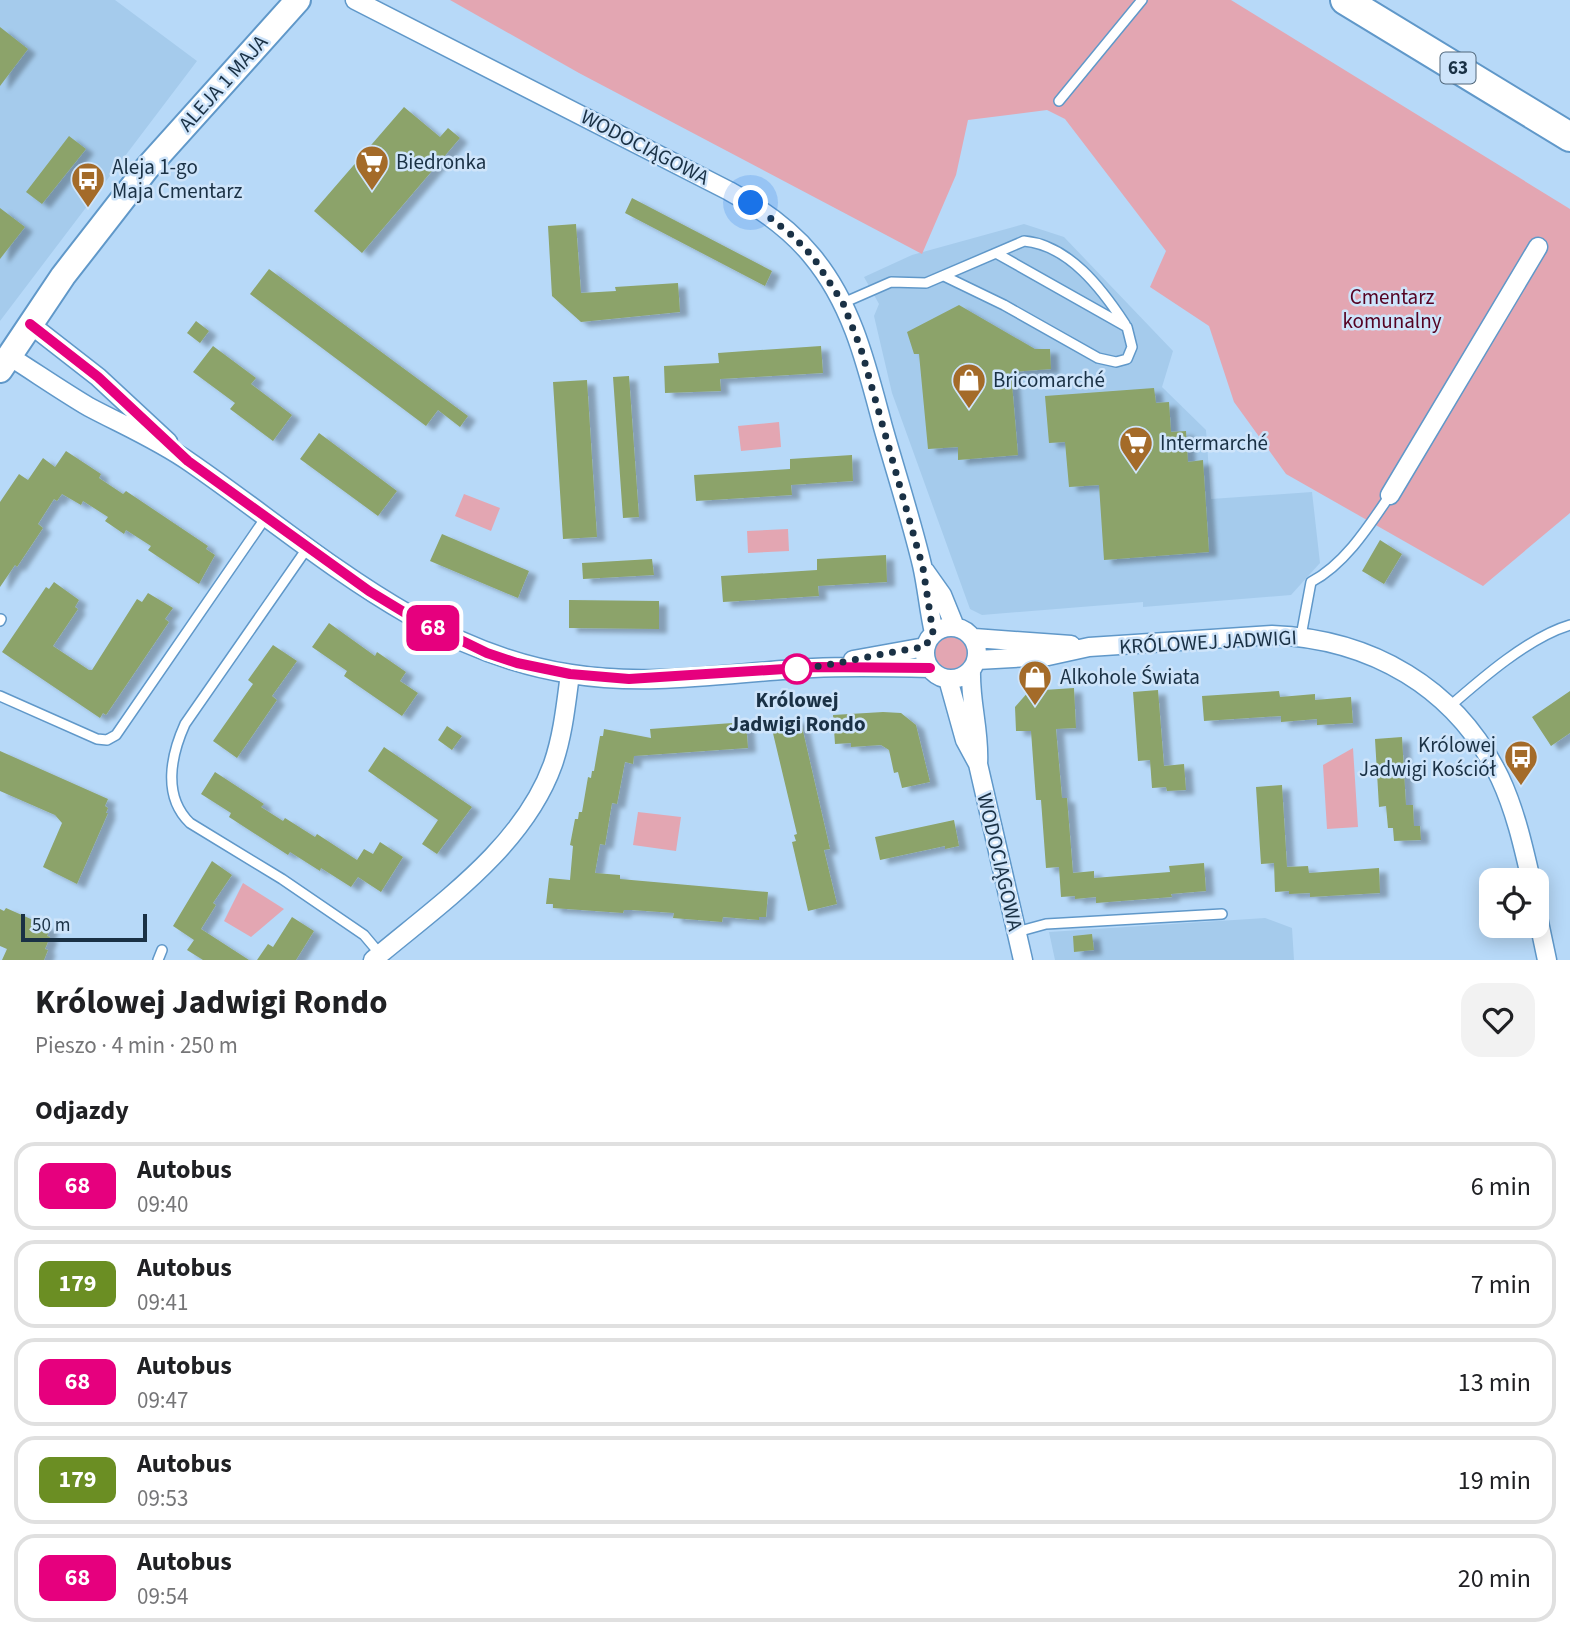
<!DOCTYPE html>
<html lang="pl">
<meta charset="utf-8">
<style>
body{margin:0;font-family:"Source Sans 3",sans-serif;background:#f2f2f2;color:#202124;height:100vh;display:flex;flex-direction:column;font-size:26px;white-space:nowrap}
*{box-sizing:border-box;margin:0}
p{font-size:23px;color:#757577}
.icon{flex:none;width:38px;height:38px;fill:none;stroke:currentColor;stroke-width:2;stroke-linecap:round;stroke-linejoin:round}
.map{position:relative;height:960px;overflow:hidden}
.sheet{display:flex;flex-direction:column;background:#fff;flex:1}
.sheet>*{flex:none}
.badge{padding:0 14px;border-radius:10px;font-size:24px;line-height:46px}
.buttons{position:absolute;left:1479px;top:868px;display:grid;gap:14px}
.buttons a{display:grid;place-items:center;width:70px;height:70px;border-radius:14px;background:#fff;box-shadow:0 4px 18px #0003;font-size:35px}
.scale{position:absolute;left:21px;bottom:18px;width:126px;box-sizing:border-box;padding-left:7px;border:4px solid #1a3145;border-top:0;font-size:19px;line-height:24px;white-space:nowrap;color:#1a3145;-webkit-text-stroke:5px #cee4fa;paint-order:stroke}
.you{position:absolute;width:35px;height:35px;margin:-18px;border:5px solid #fff;border-radius:50%;background:#1a73e8;box-shadow:0 0 0 10px #1a73e833}
.map>.badge{position:absolute;translate:-50% -50%;box-shadow:0 0 0 4px #fff}
h2{padding:0 35px;font-size:26px;line-height:63px}
.round{display:grid;place-items:center;flex:none;width:74px;height:74px;border-radius:21px;background:#f2f2f2}
.headline{display:flex;align-items:center;justify-content:space-between;height:119px;padding:0 35px}
h1{font-size:33px;font-weight:700;line-height:52px}
ul{padding:0;list-style:none}
li{display:flex;align-items:center;gap:21px;height:88px;margin:0 14px 10px;padding:0 21px;border:4px solid #e0e0e0;border-radius:21px}
li div{flex:1}
li b{display:block;font-size:26px}
li em{font-style:normal}
li .badge{min-width:77px;font-weight:700;text-align:center}
.map>svg:first-child{display:block}
</style>
<div class="map">
<svg width="1570" height="960" viewBox="0 0 1570 960">
<defs>
<filter id="shadow"><feDropShadow dx="8" dy="4.5" stdDeviation="2" flood-color="#0004"/></filter>
</defs>
<rect width="100%" height="100%" fill="#b7d9f8"/>
<!-- built -->
<path fill="#a5cbec" d="M 0,0 L 115,0 L 197,61 L 0,321 Z
M 1024,224 L 1064,237 L 1173,351 L 1162,387 L 1206,430 L 1211,499 L 1312,492 L 1320,563 L 1291,595 L 1143,607 L 1143,602 L 982,615 L 970,609 L 892,393 L 874,316 L 879,304 L 864,277 L 912,255 Z
M 1265,918 L 1292,928 L 1294,960 L 1055,960 L 1049,932 Z"/>
<!-- green -->
<path fill="#e3a6b2" d="M 450,0 L 1231,0 L 1570,209 L 1570,513 L 1483,586 L 1286,474 L 1234,402 L 1209,326 L 1150,287 L 1166,251 L 1065,119 L 1047,110 L 968,120 L 956,175 L 922,254 L 579,73 Z
M 779,422 L 781,447 L 741,451 L 738,426 Z
M 464,494 L 500,508 L 491,531 L 455,516 Z
M 788,529 L 789,551 L 748,553 L 747,531 Z
M935 653a16 16 0 1 1 32 0a16 16 0 1 1-32 0Z
M 1353,748 L 1358,827 L 1327,829 L 1323,765 Z
M 638,812 L 681,817 L 676,851 L 633,845 Z
M 243,883 L 284,909 L 251,937 L 224,921 Z"/>
<!-- building -->
<path fill="#8ca36a" filter="url(#shadow)" d="M 0,27 L 28,49 L 0,86 Z
M 404,107 L 440,137 L 448,128 L 460,138 L 362,253 L 314,211 Z
M 69,136 L 86,149 L 42,204 L 26,192 Z
M 632,198 L 772,271 L 765,286 L 625,213 Z
M 0,208 L 25,227 L 0,259 Z
M 576,224 L 581,293 L 616,291 L 615,287 L 678,283 L 680,312 L 581,322 L 552,296 L 548,226 Z
M 269,269 L 468,416 L 460,427 L 438,410 L 426,426 L 250,294 Z
M 959,305 L 1035,349 L 1050,349 L 1051,369 L 1011,372 L 1018,455 L 958,460 L 958,447 L 928,449 L 919,354 L 914,354 L 907,332 Z
M 196,321 L 209,331 L 200,343 L 187,333 Z
M 213,346 L 256,378 L 251,384 L 292,415 L 273,441 L 230,409 L 235,403 L 193,372 Z
M 821,346 L 823,373 L 720,379 L 721,391 L 665,393 L 664,366 L 719,363 L 718,353 Z
M 629,376 L 639,517 L 623,518 L 613,377 Z
M 587,380 L 597,537 L 563,539 L 553,382 Z
M 1154,388 L 1156,403 L 1169,402 L 1171,432 L 1186,431 L 1188,462 L 1203,460 L 1209,552 L 1104,560 L 1099,485 L 1069,487 L 1065,442 L 1049,443 L 1045,396 Z
M 319,433 L 397,491 L 378,516 L 300,459 Z
M 66,451 L 101,474 L 99,478 L 123,494 L 126,491 L 208,546 L 206,549 L 215,555 L 199,584 L 148,550 L 151,546 L 126,530 L 124,534 L 105,521 L 108,517 L 83,501 L 81,505 L 62,494 L 57,501 L 54,499 L 38,524 L 43,528 L 17,567 L 15,565 L 0,587 L 0,502 L 19,474 L 28,480 L 43,458 L 55,467 Z
M 852,455 L 853,481 L 791,485 L 792,495 L 696,501 L 694,475 L 790,469 L 790,459 Z
M 442,534 L 529,571 L 518,598 L 430,561 Z
M 1380,540 L 1402,554 L 1384,584 L 1362,571 Z
M 886,555 L 887,582 L 818,586 L 819,596 L 723,602 L 721,576 L 817,570 L 817,559 Z
M 652,559 L 654,575 L 583,579 L 582,563 Z
M 54,582 L 79,600 L 75,607 L 78,609 L 53,646 L 89,670 L 92,670 L 137,599 L 142,602 L 148,593 L 173,608 L 165,619 L 169,622 L 106,715 L 103,713 L 100,718 L 2,652 L 46,587 L 49,589 Z
M 569,600 L 659,601 L 659,629 L 569,628 Z
M 329,623 L 375,656 L 377,652 L 406,672 L 400,681 L 418,693 L 402,716 L 344,676 L 347,671 L 312,647 Z
M 273,645 L 297,661 L 272,696 L 277,700 L 237,758 L 213,741 L 253,684 L 248,680 Z
M 1074,688 L 1076,728 L 1056,729 L 1062,798 L 1067,798 L 1073,873 L 1094,871 L 1094,878 L 1170,872 L 1169,866 L 1204,863 L 1206,891 L 1171,894 L 1172,897 L 1096,903 L 1096,897 L 1075,899 L 1075,896 L 1061,897 L 1059,867 L 1046,868 L 1041,800 L 1036,800 L 1031,731 L 1016,731 L 1015,707 L 1029,691 Z
M 1158,690 L 1164,766 L 1184,764 L 1186,790 L 1167,791 L 1166,787 L 1152,788 L 1150,760 L 1138,761 L 1133,692 Z
M 1279,691 L 1280,697 L 1315,694 L 1315,700 L 1351,697 L 1353,723 L 1317,725 L 1317,719 L 1281,722 L 1281,716 L 1204,721 L 1202,696 Z
M 1570,691 L 1570,733 L 1551,746 L 1532,717 Z
M 883,712 L 901,713 L 916,725 L 930,782 L 902,788 L 898,772 L 894,773 L 889,750 L 881,745 L 851,747 L 851,743 L 835,744 L 833,715 Z
M 800,718 L 830,849 L 824,850 L 837,904 L 808,911 L 792,842 L 796,841 L 794,835 L 797,834 L 771,725 Z
M 746,722 L 748,748 L 634,756 L 633,764 L 625,762 L 617,804 L 612,803 L 605,845 L 600,844 L 595,873 L 620,875 L 620,879 L 768,892 L 766,917 L 759,917 L 759,920 L 723,917 L 722,922 L 673,918 L 674,913 L 632,910 L 624,910 L 623,913 L 553,908 L 553,904 L 546,904 L 549,878 L 570,880 L 573,846 L 570,845 L 575,819 L 578,819 L 579,812 L 582,812 L 588,777 L 591,778 L 592,771 L 594,771 L 600,736 L 603,736 L 604,729 L 651,738 L 650,729 Z
M 447,726 L 462,736 L 452,750 L 438,740 Z
M 1402,737 L 1406,805 L 1413,805 L 1414,826 L 1420,826 L 1421,840 L 1394,841 L 1393,828 L 1388,828 L 1386,806 L 1379,807 L 1375,739 Z
M 384,747 L 472,807 L 437,854 L 422,844 L 438,820 L 368,771 Z
M 0,751 L 108,799 L 105,806 L 108,808 L 106,813 L 108,813 L 77,884 L 43,867 L 62,823 L 55,815 L 0,791 Z
M 215,772 L 264,804 L 261,807 L 283,821 L 285,818 L 315,837 L 317,834 L 357,860 L 364,849 L 373,854 L 380,842 L 403,857 L 381,892 L 358,877 L 351,887 L 321,868 L 320,871 L 290,852 L 288,855 L 229,817 L 231,813 L 201,794 Z
M 1282,785 L 1287,867 L 1308,866 L 1309,873 L 1379,868 L 1380,893 L 1310,897 L 1310,893 L 1289,894 L 1289,891 L 1275,892 L 1274,863 L 1261,864 L 1256,787 Z
M 954,820 L 959,846 L 945,849 L 945,846 L 880,860 L 875,837 Z
M 212,861 L 232,875 L 213,903 L 216,905 L 201,929 L 249,960 L 203,960 L 187,950 L 194,940 L 173,926 Z
M 6,908 L 51,928 L 47,936 L 50,937 L 45,949 L 48,950 L 44,960 L 2,960 L 7,949 L 0,946 L 0,909 L 4,911 Z
M 292,917 L 314,931 L 296,960 L 257,960 L 268,944 L 273,947 Z
M 1092,934 L 1094,950 L 1074,952 L 1073,936 Z"/>
<g fill="none" stroke-linecap="round" stroke-linejoin="round">
<!-- lane casing -->
<g stroke="#6098c9" stroke-width="12">
<path id="lane" d="M 1059,101 L 1142,0
M 944,276 L 1004,305 L 1098,358 L 1116,362 L 1127,359 L 1132,347 L 1127,327 L 996,253
M 843,303 L 891,282 L 926,283 L 1024,241 C 1069,245 1102,289 1125,324
M 308,547 L 185,724 C 171,755 162,796 190,823 L 282,879 L 364,935 L 380,954
M 0,621 L 1,619
M 1301,636 L 1311,582 C 1345,564 1369,526 1390,495
M 0,696 L 97,739 L 107,740 L 116,735 L 266,517
M 1449,707 C 1481,679 1529,637 1570,625
M 1017,932 L 1046,924 L 1222,914
M 158,960 L 162,950"/>
</g>
<!-- street casing -->
<g stroke="#6098c9" stroke-width="21">
<path id="street" d="M 355,0 L 729,191 C 760,208 790,229 812,256 C 853,305 867,367 883,427 C 896,473 911,519 922,565 C 927,587 929,611 934,633
M 30,324 L 98,377 L 168,442
M 9,356 C 36,373 62,391 89,407 C 123,425 160,441 191,463 C 310,545 423,652 571,674 C 651,687 733,672 813,668 C 852,666 891,667 930,668
M 1390,495 L 1538,247
M 925,571 L 942,595 L 955,627
M925 653a26 26 0 1 1 52 0a26 26 0 1 1-52 0Z
M 974,638 L 1071,645
M 853,660 L 925,647
M 977,660 L 1048,656 L 1089,647 L 1272,635 C 1371,639 1456,687 1500,778 C 1515,810 1523,845 1531,880
M 971,671 C 970,703 980,732 978,764 L 1023,960
M 948,679 L 965,740 L 978,764
M 1536,908 L 1547,960
M 373,960 C 438,905 523,848 553,764 C 563,735 566,704 570,674"/>
</g>
<!-- secondary casing -->
<g stroke="#6098c9" stroke-width="28">
<path id="secondary" d="M 0,370 L 63,276 L 147,168 L 298,0"/>
</g>
<!-- primary casing -->
<g stroke="#6098c9" stroke-width="32">
<path id="primary" d="M 1345,0 L 1570,137"/>
</g>
<!-- lane -->
<use href="#lane" stroke="#fff" stroke-width="9"/>
<!-- street -->
<use href="#street" stroke="#fff" stroke-width="18"/>
<!-- secondary -->
<use href="#secondary" stroke="#fff" stroke-width="24"/>
<!-- primary -->
<use href="#primary" stroke="#fff" stroke-width="28"/>
</g>
<g fill="none" stroke-linecap="round" stroke-linejoin="round">
<!-- line casing -->
<g stroke="#fff" stroke-width="16">
<path id="line" d="M 30,324 L 98,377 L 188,461 L 369,591 L 407,614 L 487,653 L 517,663 L 570,674 L 629,679 L 815,667 L 930,668"/>
</g>
<!-- line -->
<use href="#line" stroke="#e6007e" stroke-width="10"/>
<!-- walk -->
<path stroke="#1a3145" stroke-width="7" stroke-dasharray="0 12.6" d="M 751,203 L 793,236 L 813,257 L 843,303 L 861,349 L 923,568 L 933,633 L 925,647 C 879,653 834,666 788,670 L 797,669"/>
</g>
<!-- icons -->
<defs>
<g id="supermarket-pin" transform="scale(1.75)"><path d="M0 17L-7.5 6A9.5 9.5 0 1 1 7.5 6Z" fill="#a46b29" stroke="#cee4fa"/><path d="M-6-5.5h2.5l.6 2H6L4.5 2H-2.5L-4.4-4H-6ZM-1.5 3.2a1.3 1.3 0 1 0 .1 0ZM3 3.2a1.3 1.3 0 1 0 .1 0Z" fill="#fff"/></g>
<g id="bus-pin" transform="scale(1.75)"><path d="M0 17L-7.5 6A9.5 9.5 0 1 1 7.5 6Z" fill="#a46b29" stroke="#cee4fa"/><path d="M-5-6H5V4H4V6H2V4H-2V6H-4V4H-5ZM-3.5-4V0h7V-4ZM-3.5 1.2v1.5H-2V1.2ZM2 1.2v1.5H3.5V1.2Z" fill="#fff"/></g>
<g id="shop-pin" transform="scale(1.75)"><path d="M0 17L-7.5 6A9.5 9.5 0 1 1 7.5 6Z" fill="#a46b29" stroke="#cee4fa"/><path d="M-5-2.5h2.3a2.7 3.5 0 0 1 5.4 0H5L5.5 6h-11ZM-1.5-2.5h3a1.5 2.3 0 0 0-3 0Z" fill="#fff"/></g>
</defs>
<g fill-rule="evenodd">
<use href="#supermarket-pin" x="372" y="162"/>
<use href="#bus-pin" x="88" y="179"/>
<use href="#shop-pin" x="969" y="380"/>
<use href="#supermarket-pin" x="1136" y="443"/>
<use href="#shop-pin" x="1035" y="677"/>
<use href="#bus-pin" x="1521" y="757"/>
</g>
<!-- markers -->
<circle fill="#fff" stroke="#e6007e" stroke-width="3.5" cx="797" cy="669" r="14"/>
<g text-anchor="middle" dominant-baseline="central" stroke-width="5" stroke-linejoin="round" paint-order="stroke">
<!-- shield labels -->
<rect fill="#cee4fa" stroke="#50677b" stroke-width="2" x="1440.5" y="52.5" width="35" height="31" rx="5"/>
<g font-size="19" font-weight="bold" fill="#1a3145">
<text x="1458" y="68">63</text>
</g>
<!-- street labels -->
<g font-size="21" fill="#1a3145" stroke="#cee4fa">
<text transform="translate(223 83) rotate(-48)">ALEJA 1 MAJA</text>
<text transform="translate(645 147) rotate(27)">WODOCIĄGOWA</text>
<text transform="translate(1208 642) rotate(-3)">KRÓLOWEJ JADWIGI</text>
<text transform="translate(1000 862) rotate(77)">WODOCIĄGOWA</text>
</g>
<!-- poi labels -->
<g font-size="21" fill="#1a3145" stroke="#cee4fa" text-anchor="start">
<text x="396" y="162">Biedronka</text>
<text x="112" y="167">Aleja 1-go<tspan x="112" dy="24">Maja Cmentarz</tspan></text>
<text x="993" y="380">Bricomarché</text>
<text x="1160" y="443">Intermarché</text>
<text x="1060" y="677">Alkohole Świata</text>
<text x="1496" y="745" text-anchor="end">Królowej<tspan x="1496" dy="24">Jadwigi Kościół</tspan></text>
</g>
<!-- park labels -->
<g font-size="21" fill="#550222" stroke="#cee4fa">
<text x="1392" y="297">Cmentarz<tspan x="1392" dy="24">komunalny</tspan></text>
</g>
<!-- stop labels -->
<g font-size="21" font-weight="bold" fill="#1a3145" stroke="#cee4fa">
<text x="797" y="700">Królowej<tspan x="797" dy="24">Jadwigi Rondo</tspan></text>
</g>
</g>
</svg>
<div class="buttons">
<a><svg class="icon" aria-label="locate" viewBox="0 0 24 24"><circle cx="12" cy="12" r="6"/><path d="M12 2v4M12 18v4M2 12h4M18 12h4"/></svg></a>
</div>
<div class="scale">50 m</div>
<div class="you" style="left:751px;top:203px"></div>
<b class="badge" style="left:433px;top:628px;background:#e6007e;color:#fff">68</b>
</div>
<section class="sheet">
<div class="headline"><div><h1>Królowej Jadwigi Rondo</h1><p>Pieszo · 4 min · 250 m</p></div><a class="round"><svg class="icon" aria-label="heart" viewBox="0 0 24 24"><path d="M12 20l-8-8c-3-5 5-10 8-4 3-6 11-1 8 4z"/></svg></a></div>
<h2>Odjazdy</h2>
<ul>
<li><span class="badge" style="background:#e6007e;color:#fff">68</span><div><b>Autobus</b><p>09:40</p></div><em>6 min</em></li>
<li><span class="badge" style="background:#6b8e23;color:#fff">179</span><div><b>Autobus</b><p>09:41</p></div><em>7 min</em></li>
<li><span class="badge" style="background:#e6007e;color:#fff">68</span><div><b>Autobus</b><p>09:47</p></div><em>13 min</em></li>
<li><span class="badge" style="background:#6b8e23;color:#fff">179</span><div><b>Autobus</b><p>09:53</p></div><em>19 min</em></li>
<li><span class="badge" style="background:#e6007e;color:#fff">68</span><div><b>Autobus</b><p>09:54</p></div><em>20 min</em></li>
</ul>
</section>
